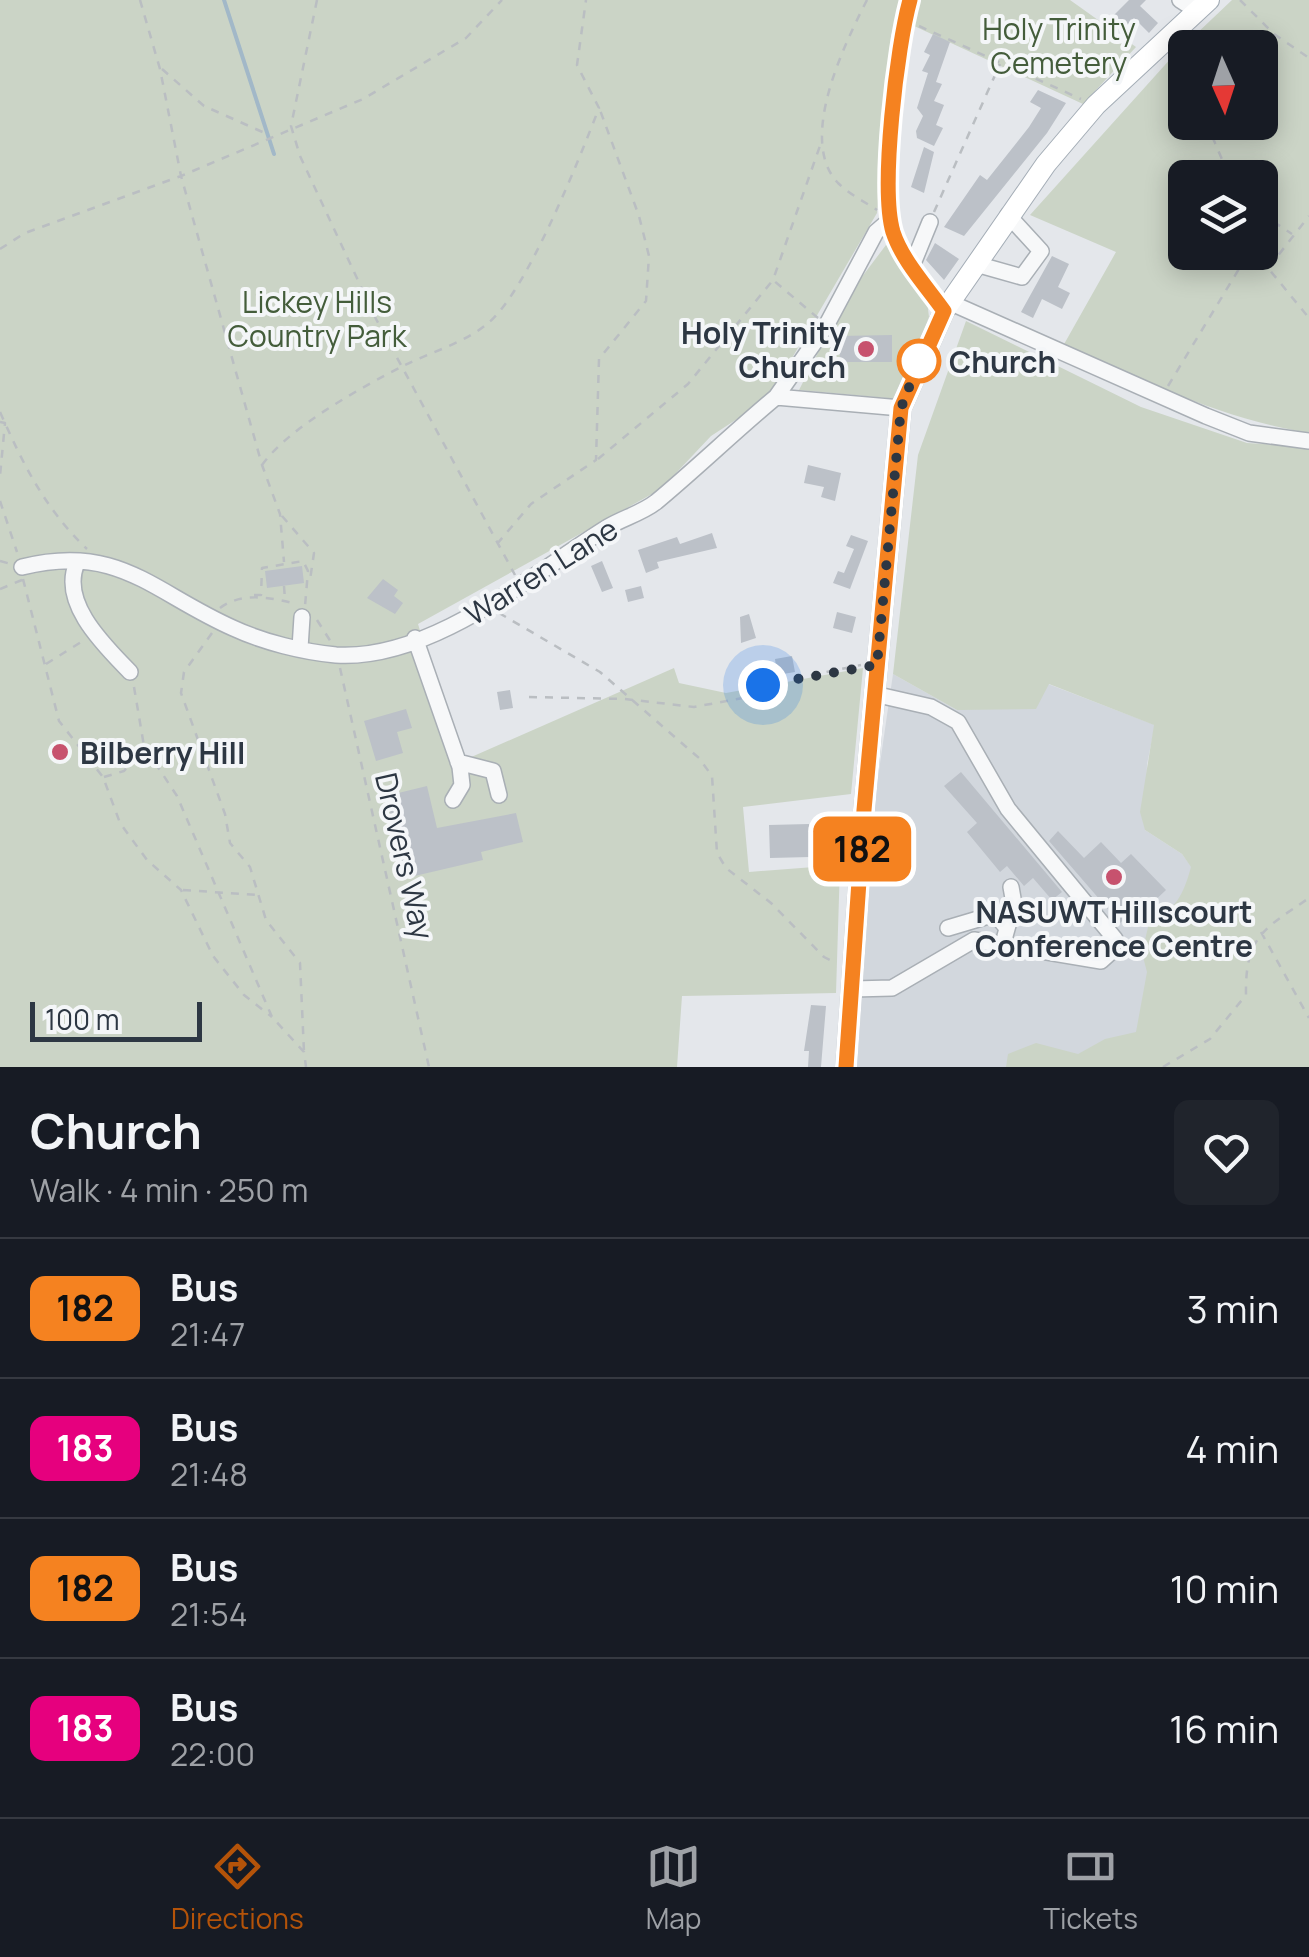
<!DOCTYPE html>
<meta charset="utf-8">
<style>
body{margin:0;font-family:Manrope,sans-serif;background:#20242c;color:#f1f3f6;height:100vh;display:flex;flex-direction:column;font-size:38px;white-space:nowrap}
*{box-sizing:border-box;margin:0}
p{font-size:32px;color:#9ea1a6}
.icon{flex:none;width:55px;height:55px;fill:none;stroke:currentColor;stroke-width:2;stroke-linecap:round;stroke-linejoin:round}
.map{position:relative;height:1067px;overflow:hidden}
.details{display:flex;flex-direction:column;background:#171b24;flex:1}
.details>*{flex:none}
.badge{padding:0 20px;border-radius:15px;font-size:35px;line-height:65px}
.needle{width:65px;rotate:177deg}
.controls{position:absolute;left:1168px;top:30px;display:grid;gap:20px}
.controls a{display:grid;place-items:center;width:110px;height:110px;border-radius:15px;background:#171b24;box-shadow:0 5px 25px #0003;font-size:50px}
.scale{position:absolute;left:30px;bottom:25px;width:172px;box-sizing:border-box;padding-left:10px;border:5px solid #2d3743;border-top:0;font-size:28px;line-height:35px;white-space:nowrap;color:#2d3743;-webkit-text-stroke:8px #f4f6f8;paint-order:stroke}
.you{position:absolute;width:50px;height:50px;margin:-25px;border:8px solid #fff;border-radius:50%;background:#1a73e8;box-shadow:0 0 0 15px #1a73e833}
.map>.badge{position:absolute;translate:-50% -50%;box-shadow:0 0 0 5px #fff}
.round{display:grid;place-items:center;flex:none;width:105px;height:105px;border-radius:15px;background:#20242c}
.summary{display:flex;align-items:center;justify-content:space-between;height:170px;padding:0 30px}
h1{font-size:48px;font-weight:700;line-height:75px}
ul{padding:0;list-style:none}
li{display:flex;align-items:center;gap:30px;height:140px;padding:0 30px;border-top:2px solid #363941}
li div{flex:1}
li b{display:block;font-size:38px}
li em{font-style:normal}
li .badge{min-width:110px;font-weight:700;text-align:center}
.menu{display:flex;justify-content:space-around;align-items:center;height:140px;border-top:2px solid #363941;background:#171b24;font-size:28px;color:#9ea1a6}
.menu a{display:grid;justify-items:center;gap:5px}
.menu .on{color:#b45309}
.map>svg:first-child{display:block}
</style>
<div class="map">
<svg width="1309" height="1067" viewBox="0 0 1309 1067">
<rect width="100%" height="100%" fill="#e4e7eb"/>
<!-- built -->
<path fill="#d2d7dd" d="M 893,674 L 957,710 L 1048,684 L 1155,725 L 1147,764 L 1145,830 L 1182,854 L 1193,869 L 1150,1067 L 857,1067 L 876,791 Z"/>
<!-- green -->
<path fill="#cbd4c6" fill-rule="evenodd" d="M 0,0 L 903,0 L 891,36 L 877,213 L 768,399 L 711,436 L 661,489 L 418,624 L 460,762 L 674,668 L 679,683 L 726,693 L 863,668 L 851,794 L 743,807 L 749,872 L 840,865 L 836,993 L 682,996 L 677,1067 L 0,1067 Z
M 918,0 L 1070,0 L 1136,47 L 1083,104 L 912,25 Z
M 1232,0 L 1309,0 L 1309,433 C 1221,419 1144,380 1063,346 L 1116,252 L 1030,215 L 1173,56 ZM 1185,48 L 1260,48 L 1260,122 L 1185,122 ZM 1185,178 L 1260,178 L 1260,252 L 1185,252 Z
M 886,245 L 893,246 L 927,301 L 929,317 L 899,399 L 799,390 L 846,298 Z
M 966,321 L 1141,407 L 1247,443 L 1309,447 L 1309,1067 L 1006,1067 L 1008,1054 L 1036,1043 L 1078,1054 L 1105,1039 L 1136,1032 L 1147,972 L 1142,953 L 1149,923 C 1176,909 1183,896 1191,867 L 1182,854 L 1145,830 L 1140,812 L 1154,725 L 1049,684 L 1036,709 L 957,710 L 893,674 L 918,455 Z"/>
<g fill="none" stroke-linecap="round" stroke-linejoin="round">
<!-- stream -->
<path stroke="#a2b8c8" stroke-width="4" d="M 224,0 L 274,154"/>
</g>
<!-- building -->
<path fill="#bcc1c8" d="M 1129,0 L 1146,0 L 1140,6 L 1158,23 L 1149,33 L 1134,18 L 1124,28 L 1112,17 Z
M 933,34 L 950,42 L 936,82 L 942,84 L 934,101 L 944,105 L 936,125 L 943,128 L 934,146 L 917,138 L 916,131 L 923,116 L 917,108 L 928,73 L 922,71 L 930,55 L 924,52 Z
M 1038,90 L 1066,103 L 1047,133 L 964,236 L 944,227 L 980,175 L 987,180 L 1029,127 L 1041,108 L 1030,102 Z
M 924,147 L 934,152 L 924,193 L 911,187 Z
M 935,243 L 959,259 L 944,280 L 926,260 Z
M 1052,256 L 1069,264 L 1058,287 L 1070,293 L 1062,309 L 1042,299 L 1033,318 L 1021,312 Z
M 892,335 L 892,362 L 840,362 L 839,336 Z
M 808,465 L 841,473 L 835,501 L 821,497 L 824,487 L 804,483 Z
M 712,533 L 717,548 L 657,562 L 659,568 L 646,573 L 638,550 L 677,537 L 680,544 Z
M 851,535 L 868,541 L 850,589 L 833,583 L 838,571 L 844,573 L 854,549 L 846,546 Z
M 602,561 L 613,588 L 602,592 L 591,566 Z
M 302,566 L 304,583 L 267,588 L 265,571 Z
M 383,579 L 398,590 L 394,596 L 403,603 L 395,614 L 367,598 Z
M 641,586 L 644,598 L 628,602 L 625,590 Z
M 837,612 L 856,617 L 852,633 L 833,628 Z
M 749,614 L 756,638 L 741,643 L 740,617 Z
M 792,656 L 795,672 L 777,675 L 775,659 Z
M 510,690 L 513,708 L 500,710 L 497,692 Z
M 406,709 L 412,728 L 397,732 L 403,753 L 376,761 L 364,721 Z
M 961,772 L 1062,892 L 1052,900 L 1033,878 L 1024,886 L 1007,866 L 1000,872 L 967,832 L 977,823 L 944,786 Z
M 427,786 L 437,828 L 516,813 L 523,842 L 481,852 L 483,860 L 406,878 L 386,796 Z
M 809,824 L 810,857 L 770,858 L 769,825 Z
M 1058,831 L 1084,858 L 1101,842 L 1121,863 L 1131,854 L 1166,890 L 1149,906 L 1143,901 L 1120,923 L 1049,841 Z
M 811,1005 L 826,1006 L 821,1067 L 808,1067 L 809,1051 L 804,1051 Z"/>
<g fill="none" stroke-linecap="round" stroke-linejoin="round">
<!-- minor casing -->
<g stroke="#a9afb5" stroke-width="18">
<path id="minor" d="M 910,0 C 897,46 880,188 893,232 C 902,260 927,287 944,311
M 1180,0 L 1197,11
M 976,264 L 1022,277 L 1041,251 L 1008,215
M 912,266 L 930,222
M 949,302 L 1206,416 L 1249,433 L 1309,441
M 776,397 L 826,326 L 876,232 L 891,219
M 77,563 C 59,603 106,647 130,672
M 22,567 C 119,543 152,592 233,628 C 263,642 303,652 336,655 C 431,661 532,574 608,527 C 623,518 642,513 656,502 C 697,468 735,431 776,397 L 901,408
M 415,638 L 460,767 L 462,785 L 453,800
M 300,648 L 302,617
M 458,762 L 493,771 L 499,795
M 948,928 L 995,914 L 1007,928
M 1005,936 L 1014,904 L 1011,887
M 853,989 L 892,988 L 974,940 L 1101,961 L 1111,952 L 1115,939 L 1008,809 L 958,722 L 931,707 L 874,694"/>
</g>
<!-- major casing -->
<g stroke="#a4adb6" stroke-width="22">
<path id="major" d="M 846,1067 L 864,810 L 901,408 L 944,311 L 1046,164 L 1096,105 L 1209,0"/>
</g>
<!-- path -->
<path stroke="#babec2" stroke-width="2.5" stroke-dasharray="8 8" stroke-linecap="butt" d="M 140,0 L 160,69 L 181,176 L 262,465 L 280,514 L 284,562
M 317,0 L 291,126 L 300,156 L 376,319 L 515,575
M 867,0 C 845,43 797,140 838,183 C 849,194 865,202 877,210
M 1240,0 L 1274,34 L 1309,58
M 919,26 L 1081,99
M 1178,50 L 1185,68
M 162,69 L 204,106 L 267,134
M 1206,122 L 1230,178
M 934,212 L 1000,64
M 1260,213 L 1292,234
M 0,249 L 25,233 L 181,176 L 363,99 L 466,38 L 502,0
M 1246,252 L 1268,268 L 1309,318
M 1269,267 L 1309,216
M 818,318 L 773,280 L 822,140
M 1168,386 L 1248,254
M 0,412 C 23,464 45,509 87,549
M 0,422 L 5,423 L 0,476
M 598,459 L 688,384 L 773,280
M 262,465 C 289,427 362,387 405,365 C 431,352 464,343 487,324 C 526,294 580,157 599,108 L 577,65 L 586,0
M 0,501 L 17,552
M 282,516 L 314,553 L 310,580
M 497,544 L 531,504 L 596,460 L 599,359 L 646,301 L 649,256 L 639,216 L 600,110
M 0,561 L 11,564
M 23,579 L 59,721 L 103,777 L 120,823 L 147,860 L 181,890 L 213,956 L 244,995 L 272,1017
M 284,586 L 285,600
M 0,589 L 22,580
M 254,595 L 261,595 L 262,568 L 303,561 L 308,571 L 305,606
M 220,608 C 243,591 272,598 297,604
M 499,613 L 600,672 L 699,758 L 712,776 L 717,853 L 726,868 L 771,903 L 824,957 L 836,963
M 317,620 L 331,642
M 212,633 L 184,672 L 181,693 L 225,814 L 230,843 L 250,867 L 266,920 L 300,963 L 304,1052
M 46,664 L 86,639
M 340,668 L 429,1067
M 134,687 L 144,746 L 177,796 L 272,1017 L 304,1052 L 306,1067
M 529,697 L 625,699 L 694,707 L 743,698 L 763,685 L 861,665
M 104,777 L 124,771 L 144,747
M 183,890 L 258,895
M 1261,932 L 1309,1018
M 1163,1067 L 1210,1039 L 1246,995 C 1245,936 1264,929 1309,898"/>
<!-- minor -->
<use href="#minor" stroke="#f7f8f9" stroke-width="15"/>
<!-- major -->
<use href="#major" stroke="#fff" stroke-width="20"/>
</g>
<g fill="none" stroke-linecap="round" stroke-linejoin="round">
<!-- line casing -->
<g stroke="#fff" stroke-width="22">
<path id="line" d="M 846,1067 L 864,810 L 901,408 L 944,311 C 927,287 902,260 893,232 C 880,188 897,46 910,0"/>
</g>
<!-- line -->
<use href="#line" stroke="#f58220" stroke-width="15"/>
<!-- walk -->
<path stroke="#2d3743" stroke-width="10" stroke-dasharray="0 18" d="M 763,685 L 877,665 L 901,408 L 922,354 L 919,361"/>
</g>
<!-- markers -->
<g fill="#c7526e" stroke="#f4f6f8" stroke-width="4">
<circle cx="866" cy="349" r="10"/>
<circle cx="60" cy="752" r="10"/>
<circle cx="1114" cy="877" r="10"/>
</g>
<circle fill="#fff" stroke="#f58220" stroke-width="5" cx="919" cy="361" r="20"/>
<g text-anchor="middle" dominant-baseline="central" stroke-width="8" stroke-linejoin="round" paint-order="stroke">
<!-- park labels -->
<g font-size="30" fill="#445d3b" stroke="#f4f6f8">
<text x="1059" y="28">Holy Trinity<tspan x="1059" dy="34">Cemetery</tspan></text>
<text x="317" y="301">Lickey Hills<tspan x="317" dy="34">Country Park</tspan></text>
</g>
<!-- poi labels -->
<g font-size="30" font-weight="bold" fill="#2d3743" stroke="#f4f6f8" text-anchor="end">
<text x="846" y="332">Holy Trinity<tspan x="846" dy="34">Church</tspan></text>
<text x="80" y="752" text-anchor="start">Bilberry Hill</text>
<text x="1114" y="911" text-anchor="middle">NASUWT Hillscourt<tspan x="1114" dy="34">Conference Centre</tspan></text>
</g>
<!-- stop labels -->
<g font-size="30" font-weight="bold" fill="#2d3743" stroke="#f4f6f8" text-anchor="start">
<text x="949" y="361">Church</text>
</g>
<!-- street labels -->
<g font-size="30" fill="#2d3743" stroke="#f4f6f8">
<text transform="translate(541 571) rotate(-32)">Warren Lane</text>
<text transform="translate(405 856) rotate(77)">Drovers Way</text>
</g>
</g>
</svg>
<div class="controls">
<a><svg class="needle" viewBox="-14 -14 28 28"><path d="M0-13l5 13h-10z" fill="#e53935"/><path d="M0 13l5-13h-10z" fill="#9ea1a6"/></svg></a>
<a><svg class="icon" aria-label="layers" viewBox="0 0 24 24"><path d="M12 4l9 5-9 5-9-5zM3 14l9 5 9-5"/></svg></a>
</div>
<div class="scale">100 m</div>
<div class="you" style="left:763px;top:685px"></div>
<b class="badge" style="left:862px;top:849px;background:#f58220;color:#111">182</b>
</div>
<section class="details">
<div class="summary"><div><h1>Church</h1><p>Walk · 4 min · 250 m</p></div><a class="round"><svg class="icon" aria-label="heart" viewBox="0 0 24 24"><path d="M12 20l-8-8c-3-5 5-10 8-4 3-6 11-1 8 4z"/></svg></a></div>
<ul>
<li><span class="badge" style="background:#f58220;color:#111">182</span><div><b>Bus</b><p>21:47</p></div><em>3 min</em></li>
<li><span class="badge" style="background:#e6007e;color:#fff">183</span><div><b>Bus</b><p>21:48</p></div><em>4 min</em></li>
<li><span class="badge" style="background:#f58220;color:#111">182</span><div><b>Bus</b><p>21:54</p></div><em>10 min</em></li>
<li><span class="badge" style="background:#e6007e;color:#fff">183</span><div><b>Bus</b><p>22:00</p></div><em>16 min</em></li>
</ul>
</section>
<nav class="menu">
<a class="on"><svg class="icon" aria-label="directions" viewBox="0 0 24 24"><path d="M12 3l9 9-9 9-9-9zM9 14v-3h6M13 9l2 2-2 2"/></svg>Directions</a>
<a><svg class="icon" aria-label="map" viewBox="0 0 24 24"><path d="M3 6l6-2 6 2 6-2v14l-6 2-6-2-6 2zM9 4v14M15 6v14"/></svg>Map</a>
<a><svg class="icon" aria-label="tickets" viewBox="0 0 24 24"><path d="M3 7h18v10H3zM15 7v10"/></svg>Tickets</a>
</nav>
